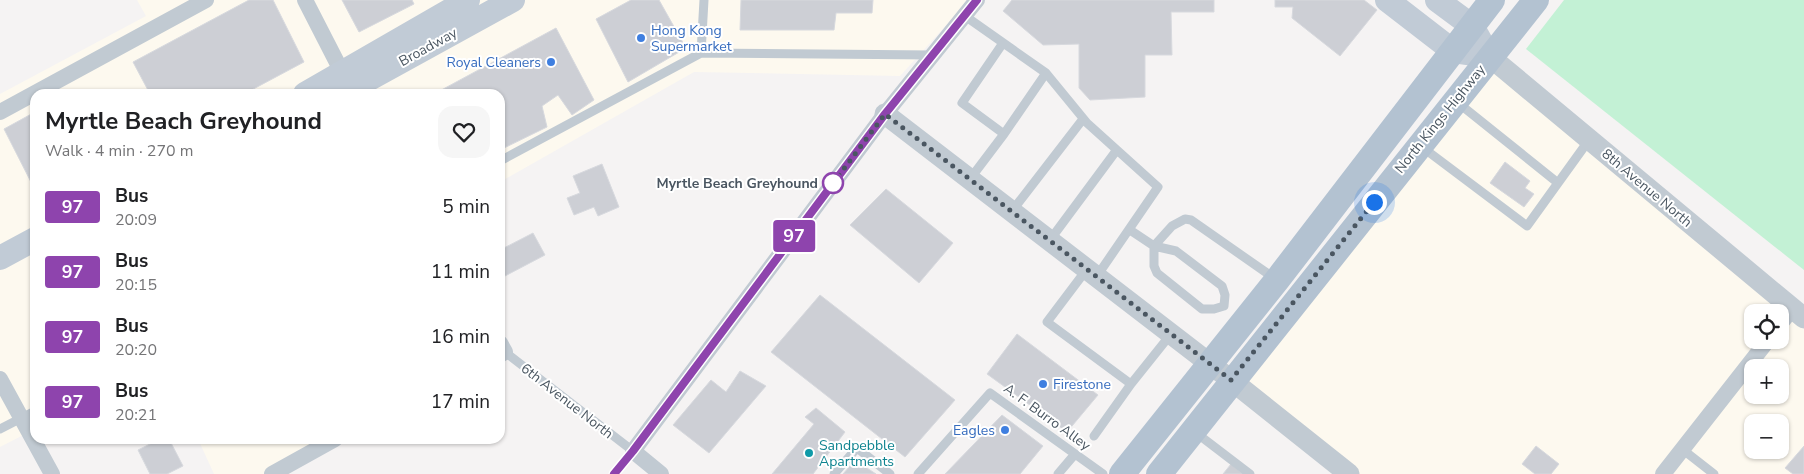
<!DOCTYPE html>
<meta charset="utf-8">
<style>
body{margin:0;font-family:"Nunito Sans",sans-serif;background:#f6f6f6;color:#202124;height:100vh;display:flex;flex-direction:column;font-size:19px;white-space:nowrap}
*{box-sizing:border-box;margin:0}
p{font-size:16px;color:#757577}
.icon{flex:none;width:28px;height:28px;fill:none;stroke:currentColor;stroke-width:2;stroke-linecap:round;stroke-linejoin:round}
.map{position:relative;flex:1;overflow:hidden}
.details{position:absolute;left:30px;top:89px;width:475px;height:355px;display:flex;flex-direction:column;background:#fff;border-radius:15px;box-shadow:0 1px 4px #0004}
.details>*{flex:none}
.badge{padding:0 10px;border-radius:4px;font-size:18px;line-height:32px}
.buttons{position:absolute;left:1744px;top:304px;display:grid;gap:10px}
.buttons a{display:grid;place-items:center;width:45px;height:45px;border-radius:10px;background:#fff;box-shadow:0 1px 4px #0004;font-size:25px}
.you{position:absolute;width:25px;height:25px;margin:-12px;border:4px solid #fff;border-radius:50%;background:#1a73e8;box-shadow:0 0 0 8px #1a73e833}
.map>.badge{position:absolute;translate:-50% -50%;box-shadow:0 0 0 2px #fff}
.round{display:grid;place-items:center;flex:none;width:52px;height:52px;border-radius:15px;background:#f6f6f6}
.headline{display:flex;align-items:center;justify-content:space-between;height:85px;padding:0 15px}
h1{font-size:24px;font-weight:700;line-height:38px}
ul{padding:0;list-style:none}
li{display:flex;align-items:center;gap:15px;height:65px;padding:0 15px}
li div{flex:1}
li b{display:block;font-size:19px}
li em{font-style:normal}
li .badge{min-width:55px;font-weight:700;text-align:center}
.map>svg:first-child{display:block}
</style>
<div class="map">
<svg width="1804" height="474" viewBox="0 0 1804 474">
<rect width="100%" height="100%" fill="#f5f3f3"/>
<!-- commercial -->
<path fill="#fdf9ef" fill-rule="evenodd" d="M 137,0 L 969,0 L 900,76 L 694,72 L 500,182 L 500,94 L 35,94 L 35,429 L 0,447 L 0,94 L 146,16 Z
M 1489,56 L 1804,318 L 1804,474 L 1349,474 L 1231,380 ZM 1752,312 L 1780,312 L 1780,340 L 1752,340 ZM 1752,368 L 1780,368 L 1780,395 L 1752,395 ZM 1752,422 L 1780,422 L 1780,450 L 1752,450 Z
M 198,439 L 335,439 L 272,474 L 214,474 Z"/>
<!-- green -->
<path fill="#c3f1d5" d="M 1564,0 L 1804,0 L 1804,270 L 1526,49 Z"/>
<!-- building -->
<path fill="#cdcfd5" stroke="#d7d9de" d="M 249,0 L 273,0 L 304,62 L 244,94 L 150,94 L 133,62 Z
M 342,0 L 412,0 L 414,4 L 359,32 Z
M 631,0 L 659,0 L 686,48 L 628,82 L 596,19 Z
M 741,0 L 873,0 L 872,13 L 836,13 L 834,30 L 740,30 Z
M 1012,0 L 1214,0 L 1214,12 L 1171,12 L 1172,55 L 1145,55 L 1145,97 L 1090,100 L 1079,88 L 1079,44 L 1043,45 L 1003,11 Z
M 1275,0 L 1364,0 L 1377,10 L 1340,56 L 1292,18 L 1293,7 L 1275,7 Z
M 556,28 L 594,100 L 572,115 L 558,95 L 542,106 L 547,127 L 500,150 L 500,94 L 434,94 Z
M 35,112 L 35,190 L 4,129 Z
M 1505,162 L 1530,181 L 1525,188 L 1534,194 L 1524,207 L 1490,183 Z
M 602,164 L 619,207 L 598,216 L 594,207 L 574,215 L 567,198 L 580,193 L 573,176 Z
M 886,189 L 953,243 L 919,283 L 850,225 Z
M 533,233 L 545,255 L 505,276 L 500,265 L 500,250 Z
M 820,295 L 955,400 L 905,457 L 771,352 Z
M 1017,334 L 1098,395 L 1067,432 L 987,374 Z
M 740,371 L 766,386 L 709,453 L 673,425 L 711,380 L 726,392 Z
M 816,408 L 845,432 L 813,474 L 772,474 L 814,424 L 805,417 Z
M 1002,415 L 1043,446 L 1020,474 L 945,474 Z
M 160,439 L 169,439 L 183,466 L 167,474 L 150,474 L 138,450 Z
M 1536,446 L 1559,464 L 1551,474 L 1535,474 L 1522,464 Z
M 1804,446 L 1804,474 L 1793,474 L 1785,468 Z
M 855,460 L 876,474 L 843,474 Z
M 1231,464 L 1243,474 L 1223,474 Z"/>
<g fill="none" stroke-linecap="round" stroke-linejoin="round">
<!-- service -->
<path stroke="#c1cad2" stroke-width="9" d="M 704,0 L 701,53 L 933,55
M 965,16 L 1046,73 L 1087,123 L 1158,187 L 1097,276
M 1004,134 L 1046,73
M 1422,147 L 1527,226 L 1558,183 L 1457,102
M 500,161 L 701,53
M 970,179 L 1004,134 L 962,103 L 1003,43
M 1558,183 L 1589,140
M 1012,211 L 1083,119
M 1130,230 L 1154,246 L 1176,251 L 1222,286 L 1225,295 L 1224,306
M 1050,240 L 1116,151
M 1087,269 L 1047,322 L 1131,384 L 1094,436
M 1224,306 L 1214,309 L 1202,309 L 1157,273 L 1154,266 L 1154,246 L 1172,226 L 1185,219 L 1191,220 L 1274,278
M 505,352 L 633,451 L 614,474
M 1131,384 L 1171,334
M 0,429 L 35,411
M 1195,432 L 1250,474
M 1682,449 L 1714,474
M 834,474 L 857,448 L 890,474
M 918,474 L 990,393 L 1103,474
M 1058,474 L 1075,454"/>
<!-- minor -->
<path stroke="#c1cad2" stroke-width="16" d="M 305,0 L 346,80
M 0,112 L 206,0
M 1780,324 L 1792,309
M 500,343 L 505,352 L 500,355
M 0,379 L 52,474
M 272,474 L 335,439
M 661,474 L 633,451 L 885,114 L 977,0
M 1663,474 L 1768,340"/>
<!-- tertiary -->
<path stroke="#c1cad2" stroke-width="21" d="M 1489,56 L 1804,318
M 885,114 L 1231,380 L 1349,474"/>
<!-- secondary -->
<path stroke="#c1cbd6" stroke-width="24" d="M 1387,0 L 1453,51 L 1489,56
M 1437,0 L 1472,26 L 1481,42
M 305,94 L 468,0
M 342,94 L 513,0
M 0,258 L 35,239"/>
<!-- primary -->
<path stroke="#b3c2d1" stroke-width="26" d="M 1122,474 L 1277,280 L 1492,0
M 1159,474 L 1536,0"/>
</g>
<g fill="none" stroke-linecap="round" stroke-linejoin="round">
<!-- line casing -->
<g stroke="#fff" stroke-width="11">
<path id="line" d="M 614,474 L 633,451 L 885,114 L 977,0"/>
</g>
<!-- line -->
<use href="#line" stroke="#8e44ad" stroke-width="8"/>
<!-- walk -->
<path stroke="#4a5661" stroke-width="5" stroke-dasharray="0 9" d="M 833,183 L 828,190 L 885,114 L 1231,380 L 1374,202"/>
</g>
<!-- markers -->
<g fill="#3f7fe0" stroke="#fff" stroke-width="2">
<circle cx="641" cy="38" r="5"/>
<circle cx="551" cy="62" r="5"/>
<circle cx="1043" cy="384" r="5"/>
<circle cx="1005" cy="430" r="5"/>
</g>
<circle fill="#fff" stroke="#8e44ad" stroke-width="2.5" cx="833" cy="183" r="10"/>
<circle fill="#0f9aa8" stroke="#fff" stroke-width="2" cx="809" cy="453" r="5"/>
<g text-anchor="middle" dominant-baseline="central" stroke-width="4" stroke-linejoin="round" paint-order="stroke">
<!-- shop labels -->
<g font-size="14" fill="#366cbe" stroke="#fff" text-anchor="start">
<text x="651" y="30">Hong Kong<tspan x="651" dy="16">Supermarket</tspan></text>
<text x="541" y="62" text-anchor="end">Royal Cleaners</text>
<text x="1053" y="384">Firestone</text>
<text x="995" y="430" text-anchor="end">Eagles</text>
</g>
<!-- street labels -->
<g font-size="14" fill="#4a5661" stroke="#fff">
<text transform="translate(428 47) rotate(-29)">Broadway</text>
<text transform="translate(1440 119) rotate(-51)">North Kings Highway</text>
<text transform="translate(1647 188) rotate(40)">8th Avenue North</text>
<text transform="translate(567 401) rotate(38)">6th Avenue North</text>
<text transform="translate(1047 417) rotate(36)">A. F. Burro Alley</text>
</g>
<!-- stop labels -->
<g font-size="14" font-weight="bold" fill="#4a5661" stroke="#fff" text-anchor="end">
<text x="818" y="183">Myrtle Beach Greyhound</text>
</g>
<!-- culture labels -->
<g font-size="14" fill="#0d838f" stroke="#fff" text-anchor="start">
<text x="819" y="445">Sandpebble<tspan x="819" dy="16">Apartments</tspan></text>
</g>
</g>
</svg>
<div class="buttons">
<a><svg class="icon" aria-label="locate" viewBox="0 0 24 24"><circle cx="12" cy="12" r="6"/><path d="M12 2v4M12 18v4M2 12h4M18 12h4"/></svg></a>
<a>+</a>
<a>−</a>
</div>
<div class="you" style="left:1374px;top:202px"></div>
<b class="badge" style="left:794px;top:236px;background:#8e44ad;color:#fff">97</b>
<section class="details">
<div class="headline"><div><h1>Myrtle Beach Greyhound</h1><p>Walk · 4 min · 270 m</p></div><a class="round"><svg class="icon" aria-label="heart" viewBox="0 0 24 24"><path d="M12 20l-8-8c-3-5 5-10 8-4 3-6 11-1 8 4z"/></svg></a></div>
<ul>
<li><span class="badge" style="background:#8e44ad;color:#fff">97</span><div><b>Bus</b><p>20:09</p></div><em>5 min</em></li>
<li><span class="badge" style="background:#8e44ad;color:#fff">97</span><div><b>Bus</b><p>20:15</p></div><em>11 min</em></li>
<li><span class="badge" style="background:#8e44ad;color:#fff">97</span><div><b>Bus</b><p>20:20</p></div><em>16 min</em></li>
<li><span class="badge" style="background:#8e44ad;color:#fff">97</span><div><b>Bus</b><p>20:21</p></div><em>17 min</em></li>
</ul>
</section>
</div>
